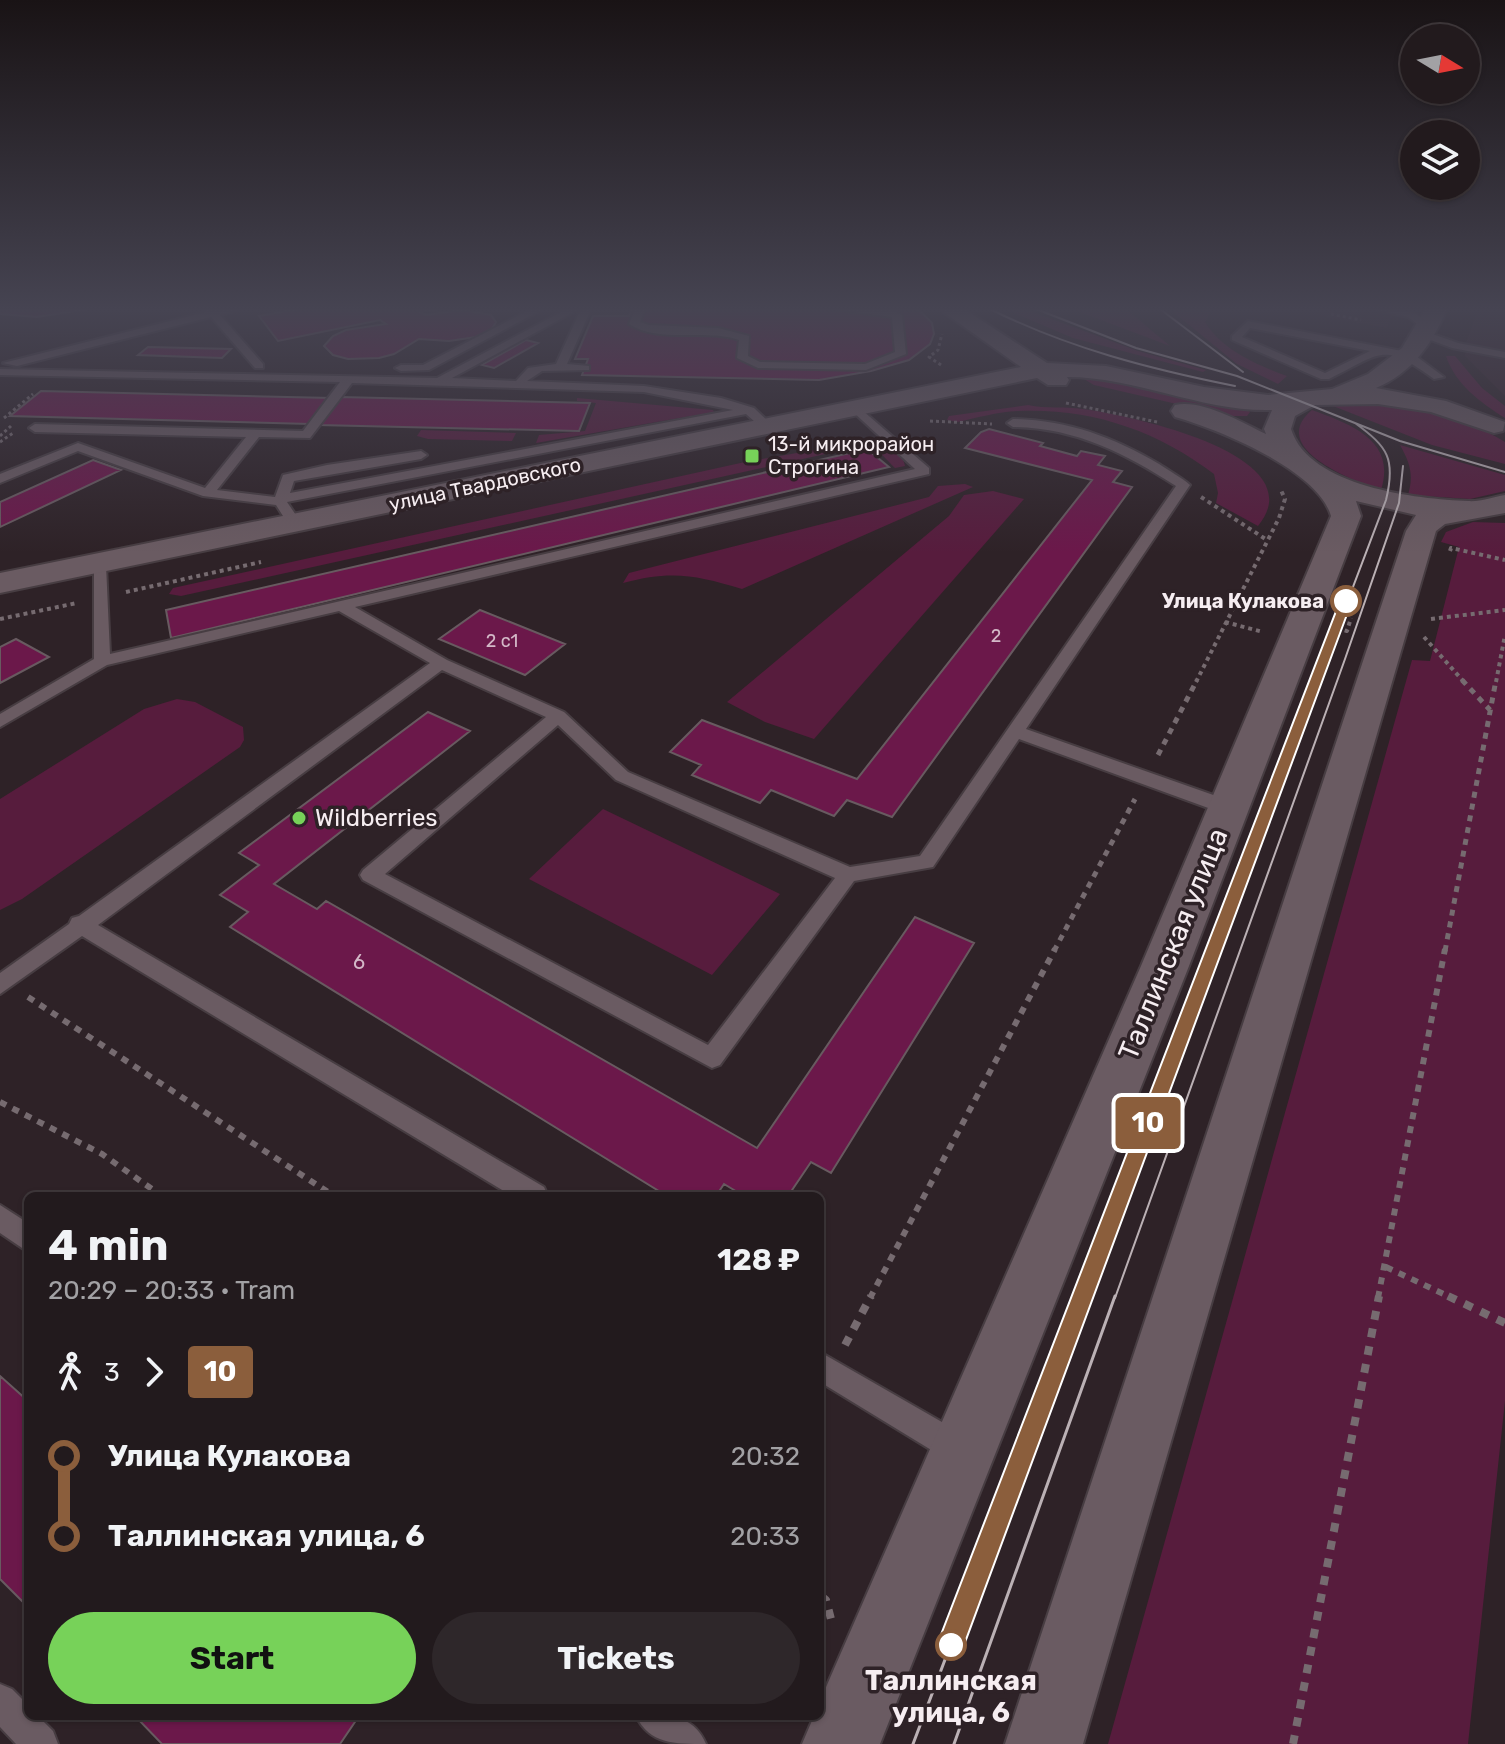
<!DOCTYPE html>
<meta charset="utf-8">
<style>
body{margin:0;font-family:Rubik,sans-serif;background:#2e272a;color:#f1f3f6;height:100vh;display:flex;flex-direction:column;font-size:30px;white-space:nowrap}
*{box-sizing:border-box;margin:0}
p{font-size:26px;color:#a2a1a4}
.icon{flex:none;width:44px;height:44px;fill:none;stroke:currentColor;stroke-width:2;stroke-linecap:round;stroke-linejoin:round}
.map{position:relative;flex:1;overflow:hidden}
.panel{position:absolute;left:24px;top:1192px;width:800px;height:528px;display:flex;flex-direction:column;background:#221a1d;border-radius:12px;box-shadow:0 2px 6px #0004,0 0 0 2px #3f383b}
.panel>*{flex:none}
.badge{padding:0 16px;border-radius:6px;font-size:28px;line-height:52px}
.needle{width:52px;rotate:100deg}
.buttons{position:absolute;left:1400px;top:24px;display:grid;gap:16px}
.buttons a{display:grid;place-items:center;width:80px;height:80px;border-radius:50%;background:#221a1d;box-shadow:0 2px 6px #0004,0 0 0 2px #3f383b;font-size:40px}
.map>.badge{position:absolute;translate:-50% -50%;box-shadow:0 0 0 4px #fff}
.legs{display:flex;align-items:center;gap:12px;height:88px;padding:0 24px;font-size:26px}
.legs p{margin-inline-start:auto}
.summary{display:flex;align-items:center;justify-content:space-between;height:136px;padding:0 24px}
h1{font-size:44px;font-weight:700;line-height:60px}
.cta{display:flex;gap:16px;margin-top:auto;padding:16px 24px}
.cta a{flex:1;height:92px;border-radius:48px;background:#77d259;color:#111;font-size:32px;font-weight:700;line-height:92px;text-align:center}
.cta a+a{background:#2e272a;color:#f1f3f6}
ul{padding:0 24px;list-style:none}
li{display:flex;align-items:center;gap:28px;height:80px;font-size:30px}
li i{display:grid;place-items:center;width:12px;height:100%;margin:0 10px;background:currentColor}
li i::after{content:'';width:20px;height:20px;margin:-10px;border:6px solid;border-radius:50%;background:#221a1d}
li p{margin-inline-start:auto}
li:first-child i{background:linear-gradient(#0000 50%,currentColor 0)}
li:last-child i{background:linear-gradient(currentColor 50%,#0000 0)}
.map>svg:first-child{display:block}
</style>
<div class="map">
<svg width="1505" height="1744" viewBox="0 0 1505 1744">
<rect width="100%" height="100%" fill="#2e2227"/>
<!-- built -->
<path fill="#39262f" d="M 1315,309 L 1395,309 L 1387,328 L 1321,316 Z
M 1478,309 L 1505,309 L 1505,396 L 1465,356 L 1466,343 Z"/>
<!-- green -->
<path fill="#571c3d" d="M 1005,309 L 1025,309 L 1138,351 L 1206,370 L 1203,372 L 1073,338 Z
M 1072,309 L 1126,309 L 1170,346 Z
M 1179,309 L 1212,309 L 1205,322 C 1222,350 1257,365 1287,376 L 1278,384 L 1237,364 L 1172,311 Z
M 1446,356 L 1455,356 L 1482,388 L 1505,406 L 1505,418 C 1481,403 1455,384 1446,356 Z
M 1089,375 L 1248,409 L 1250,412 L 1247,416 L 1229,416 L 1094,385 L 1084,379 Z
M 577,398 L 713,410 L 714,412 L 536,443 L 539,435 L 585,431 L 596,403 L 577,401 Z
M 1377,402 C 1422,409 1465,417 1505,442 L 1505,464 L 1432,445 L 1328,404 Z
M 1028,405 C 1047,409 1064,406 1083,409 C 1127,415 1317,454 1258,526 L 1216,503 L 1218,493 L 1214,474 C 1156,430 1091,408 1018,411 C 997,412 976,418 957,422 L 947,420 L 949,416 Z
M 1312,410 C 1350,424 1397,440 1381,490 C 1354,481 1266,448 1312,410 Z
M 421,430 L 516,433 L 512,441 L 428,439 L 417,436 Z
M 872,440 C 886,442 902,450 905,466 L 895,468 C 876,449 876,444 848,449 L 181,596 L 169,594 L 173,588 L 745,462 Z
M 1400,445 L 1505,475 L 1505,491 L 1470,499 L 1408,495 C 1414,475 1410,463 1400,445 Z
M 965,484 L 973,487 L 742,589 C 696,575 671,570 623,583 L 629,573 L 929,497 L 938,486 Z
M 993,491 L 1024,499 L 814,739 L 765,722 L 727,702 L 949,516 L 964,495 Z
M 1473,522 L 1505,523 L 1505,1401 L 1468,1744 L 1108,1744 L 1412,660 L 1430,661 L 1459,547 L 1441,542 L 1446,532 Z
M 177,699 L 195,702 L 243,727 L 244,740 L 240,747 L 22,899 L 0,910 L 0,799 L 144,709 Z
M 603,809 L 780,894 L 712,975 L 529,879 Z"/>
<!-- building -->
<path fill="#6b184a" stroke="#685a60" stroke-width="2" d="M 0,309 L 88,309 L 37,317 L 0,314 Z
M 298,309 L 438,309 L 420,312 L 426,315 L 462,310 L 491,315 L 496,322 L 492,329 L 476,337 L 449,341 L 419,339 L 394,354 L 379,358 L 348,359 L 333,355 L 324,346 L 333,336 L 346,330 L 386,324 L 380,320 L 278,341 L 259,316 Z
M 632,309 L 918,309 L 932,323 L 934,334 L 930,344 L 909,360 L 871,371 L 819,380 L 582,375 L 588,359 L 575,359 L 593,316 L 629,316 Z
M 526,340 L 538,343 L 494,368 L 482,365 Z
M 148,347 L 231,349 L 222,358 L 138,355 Z
M 41,391 L 331,398 L 311,424 L 10,416 Z
M 340,397 L 590,403 L 579,431 L 319,425 Z
M 989,429 L 1043,443 L 1040,446 L 1077,456 L 1081,451 L 1105,456 L 1098,465 L 1122,471 L 1113,482 L 1132,487 L 892,817 L 847,800 L 834,816 L 771,790 L 760,803 L 692,775 L 701,765 L 670,752 L 702,720 L 857,779 L 1092,480 L 965,448 L 981,432 Z
M 867,449 L 889,467 L 171,638 L 166,610 Z
M 93,460 L 121,470 L 0,527 L 0,502 Z
M 480,610 L 565,644 L 525,675 L 439,639 Z
M 16,639 L 49,657 L 0,683 L 0,647 Z
M 428,712 L 470,731 L 274,884 L 317,909 L 326,901 L 757,1148 L 915,917 L 974,943 L 831,1173 L 811,1162 L 788,1196 L 744,1196 L 724,1184 L 716,1196 L 667,1196 L 230,927 L 248,912 L 220,895 L 259,865 L 239,853 Z
M 0,1376 L 28,1401 L 28,1607 L 0,1579 Z
M 135,1716 L 359,1716 L 340,1744 L 162,1744 Z"/>
<g fill="none" stroke-linecap="round" stroke-linejoin="round">
<!-- lane casing -->
<g stroke="#473d42" stroke-width="4">
<path id="lane" d="M 204,309 L 241,309 L 220,315 L 263,364 L 263,368 L 255,368 L 211,317 L 17,366 L 3,363 L 206,312 Z
M 531,309 L 543,309 L 429,370 L 401,371 L 395,368 L 401,365 L 423,365 Z
M 567,309 L 579,309 L 452,378 L 516,381 L 528,368 L 556,364 L 581,309 L 591,309 L 567,364 L 589,366 L 589,370 L 542,371 L 527,381 L 644,386 L 721,398 L 754,408 L 773,426 L 763,429 L 746,414 L 287,502 L 302,524 L 295,528 L 290,527 L 276,505 L 203,496 L 78,451 L 0,483 L 0,474 L 78,443 L 205,488 L 246,437 L 35,432 L 29,428 L 35,424 L 303,431 L 340,382 L 0,375 L 0,369 L 437,378 ZM 352,383 L 644,392 L 733,410 L 290,493 L 294,481 L 421,459 L 427,455 L 421,451 L 327,465 L 283,475 L 275,497 L 217,490 L 259,437 L 310,438 Z
M 635,309 L 645,309 L 640,322 L 649,325 L 718,328 L 749,336 L 748,356 L 760,362 L 865,364 L 895,352 L 892,317 L 832,309 L 889,309 L 902,315 L 906,354 L 866,370 L 758,368 L 737,358 L 739,340 C 705,328 660,344 629,324 Z
M 1374,309 L 1415,313 L 1433,327 L 1424,329 L 1408,317 Z
M 1248,321 L 1412,353 L 1444,377 L 1434,379 C 1382,341 1382,353 1329,379 L 1321,379 L 1232,340 L 1232,336 ZM 1250,328 L 1370,351 L 1325,373 L 1242,337 Z
M 1424,331 L 1458,343 L 1505,352 L 1505,358 L 1452,348 L 1420,336 L 1420,332 Z
M 855,404 L 929,468 L 929,474 L 355,607 L 447,660 L 564,712 L 628,772 L 850,867 L 920,856 L 1176,486 C 1124,453 1076,428 1013,427 L 1007,423 L 1013,419 C 1067,420 1113,437 1159,464 C 1169,471 1181,477 1190,485 L 1026,729 L 1236,803 L 1238,808 L 1236,813 L 1222,813 L 1019,739 L 933,867 L 854,881 L 720,1065 L 712,1068 L 363,880 L 360,875 L 363,870 L 546,717 L 442,670 L 98,925 L 544,1187 L 548,1196 L 512,1196 L 82,936 L 0,994 L 0,973 L 69,924 L 72,918 L 79,916 L 430,663 L 339,611 L 107,665 L 0,727 L 0,714 L 94,659 L 94,562 L 99,561 L 106,565 L 110,654 L 915,469 L 851,410 L 849,408 ZM 558,725 L 616,780 L 835,878 L 708,1045 L 385,874 Z
M 0,1205 L 28,1223 L 28,1252 L 0,1233 Z
M 820,1352 L 968,1437 L 972,1448 L 968,1459 L 957,1463 L 946,1459 L 820,1382 Z
M 0,1684 L 12,1689 L 28,1705 L 28,1716 L 38,1716 L 53,1731 L 58,1744 L 16,1744 L 0,1727 Z
M 636,1716 C 666,1716 692,1712 706,1744 C 674,1744 650,1744 636,1716 Z"/>
</g>
<!-- secondary casing -->
<g stroke="#473d42" stroke-width="4">
<path id="secondary" d="M 939,309 L 964,309 L 1047,363 L 1106,366 L 1204,387 L 1268,395 L 1332,389 L 1368,374 L 1402,348 L 1425,309 L 1447,309 C 1432,344 1412,373 1376,388 L 1446,401 L 1505,422 L 1503,431 L 1494,433 L 1431,412 L 1378,404 L 1315,405 L 1295,416 L 1291,429 C 1309,487 1417,499 1468,501 C 1480,502 1493,497 1505,495 L 1505,513 L 1445,524 L 1436,531 L 1083,1744 L 1005,1744 L 1406,531 L 1416,515 L 1356,501 L 1361,516 L 1189,966 L 880,1744 L 802,1744 L 814,1716 L 820,1716 L 820,1701 L 1141,966 L 1331,516 C 1318,470 1218,429 1175,417 L 1171,411 L 1175,405 C 1202,399 1241,422 1266,434 L 1264,429 L 1272,410 C 1202,412 1137,377 1067,377 L 1069,380 L 1066,385 L 1048,385 L 1037,378 L 0,593 L 0,573 L 1021,367 Z"/>
</g>
<!-- path-far4 -->
<path stroke="#766b70" stroke-width="3" stroke-dasharray="3 3" stroke-linecap="butt" d="M 1331,314 L 1361,320
M 941,365 L 929,357 L 938,350 L 942,334
M 1066,403 L 1157,422
M 4,418 L 33,394
M 930,421 L 992,424
M 0,436 L 11,426
M 0,442 L 13,433"/>
<!-- path-far3 -->
<path stroke="#766b70" stroke-width="4" stroke-dasharray="4 4" stroke-linecap="butt" d="M 1201,497 L 1267,540
M 1450,551 L 1451,548 L 1505,560
M 126,592 L 261,562
M 0,619 L 77,603
M 1431,619 L 1505,610
M 1225,622 L 1263,632
M 1337,628 L 1347,631 L 1351,618
M 1424,637 L 1464,682
M 1196,682 L 1279,518 L 1285,499 L 1280,488
M 1496,682 L 1505,635"/>
<!-- path-far2 -->
<path stroke="#766b70" stroke-width="5" stroke-dasharray="6 6" stroke-linecap="butt" d="M 1462,680 L 1490,710
M 1158,755 L 1197,680
M 1054,951 L 1135,799
M 1445,951 L 1496,680"/>
<!-- path-far1 -->
<path stroke="#766b70" stroke-width="6" stroke-dasharray="7 7" stroke-linecap="butt" d="M 28,997 L 334,1196
M 0,1102 L 102,1154 L 162,1196
M 1386,1267 L 1452,1298
M 870,1298 L 1055,949
M 1378,1298 L 1445,949"/>
<!-- path -->
<path stroke="#766b70" stroke-width="8" stroke-dasharray="9 9" stroke-linecap="butt" d="M 1448,1296 L 1505,1323
M 845,1345 L 871,1296
M 820,1595 L 826,1600 L 832,1623
M 1293,1744 L 1379,1296"/>
<!-- lane -->
<use href="#lane" fill="#6a5b62" fill-rule="evenodd"/>
<!-- secondary -->
<use href="#secondary" fill="#6a5b62" fill-rule="evenodd"/>
<!-- tram-far1 -->
<path stroke="#bbb1b5" stroke-width="2" d="M 990,309 C 1068,348 1150,369 1235,386
M 1036,309 L 1136,348 L 1237,376 L 1400,441 L 1505,472
M 1160,309 L 1243,372
M 1083,1298 L 1386,500 C 1396,459 1388,447 1355,423
M 1115,1298 L 1345,659 L 1399,503 L 1403,466"/>
<!-- tram -->
<path stroke="#bbb1b5" stroke-width="3" d="M 913,1744 L 1083,1296
M 954,1744 L 1115,1296"/>
</g>
<!-- sky -->
<linearGradient id="sky" x2="0" y2="1"><stop stop-color="#191315"/><stop offset="0.56" stop-color="#464452"/><stop offset="1" stop-color="#464452" stop-opacity="0"/></linearGradient>
<rect width="1505" height="553" fill="url(#sky)"/>
<!-- line-1 -->
<path fill="#8b5e3c" stroke="#fff" stroke-width="2" d="M 1346,597 L 1352,601 L 964,1645 L 960,1654 L 951,1658 L 941,1654 L 937,1645 L 1340,601 Z"/>
<!-- markers -->
<g fill="#77d259" stroke="#2e2227" stroke-width="3">
<rect x="744" y="448" width="16" height="16" rx="4"/>
<circle cx="299" cy="818" r="8"/>
</g>
<g fill="#fff" stroke="#8b5e3c" stroke-width="4">
<circle cx="1346" cy="601" r="14"/>
<circle cx="951" cy="1645" r="14"/>
</g>
<g text-anchor="middle" dominant-baseline="central" stroke-width="7" stroke-linejoin="round" paint-order="stroke">
<!-- far-number labels -->
<g font-size="18" fill="#d3b8c7">
<text x="996" y="636">2</text>
<text x="502" y="641">2 с1</text>
</g>
<!-- far-poi labels -->
<g font-size="20" fill="#f6edf1" stroke="#2e2227" text-anchor="start">
<text x="768" y="444">13-й микрорайон<tspan x="768" dy="23">Строгина</tspan></text>
</g>
<!-- far-street labels -->
<g font-size="20" fill="#f6edf1" stroke="#2e2227">
<text transform="translate(485 484) rotate(-12)">улица Твардовского</text>
</g>
<!-- far-stop labels -->
<g font-size="20" font-weight="bold" fill="#f6edf1" stroke="#2e2227" text-anchor="end">
<text x="1324" y="601">Улица Кулакова</text>
</g>
<!-- number labels -->
<g font-size="20" fill="#d3b8c7">
<text x="359" y="962">6</text>
</g>
<!-- poi labels -->
<g font-size="24" fill="#f6edf1" stroke="#2e2227" text-anchor="start">
<text x="315" y="818">Wildberries</text>
</g>
<!-- near-street labels -->
<g font-size="28" fill="#f6edf1" stroke="#2e2227">
<text transform="translate(1173 944) rotate(-68)">Таллинская улица</text>
</g>
<!-- near-stop labels -->
<g font-size="28" font-weight="bold" fill="#f6edf1" stroke="#2e2227">
<text x="951" y="1680">Таллинская<tspan x="951" dy="32">улица, 6</tspan></text>
</g>
</g>
</svg>
<div class="buttons">
<a><svg class="needle" viewBox="-14 -14 28 28"><path d="M0-13l5 13h-10z" fill="#e53935"/><path d="M0 13l5-13h-10z" fill="#a2a1a4"/></svg></a>
<a><svg class="icon" aria-label="layers" viewBox="0 0 24 24"><path d="M12 4l9 5-9 5-9-5zM3 14l9 5 9-5"/></svg></a>
</div>
<b class="badge" style="left:1148px;top:1123px;background:#8b5e3c;color:#fff">10</b>
<section class="panel">
<div class="summary"><div><h1>4 min</h1><p>20:29 – 20:33 · Tram</p></div><b>128 ₽</b></div>
<div class="legs"><svg class="icon" aria-label="walk" viewBox="0 0 24 24"><circle cx="13" cy="4" r="2"/><path d="M13 8l-2 6 4 7M11 14l-3 7M7 12l3-4h3l4 4"/></svg>3<svg class="icon" aria-label="forward" viewBox="0 0 24 24"><path d="M9 5l7 7-7 7"/></svg><b class="badge" style="background:#8b5e3c;color:#fff">10</b></div>
<ul>
<li><i style="color:#8b5e3c"></i><b>Улица Кулакова</b><p>20:32</p></li>
<li><i style="color:#8b5e3c"></i><b>Таллинская улица, 6</b><p>20:33</p></li>
</ul>
<div class="cta"><a>Start</a><a>Tickets</a></div>
</section>
</div>
